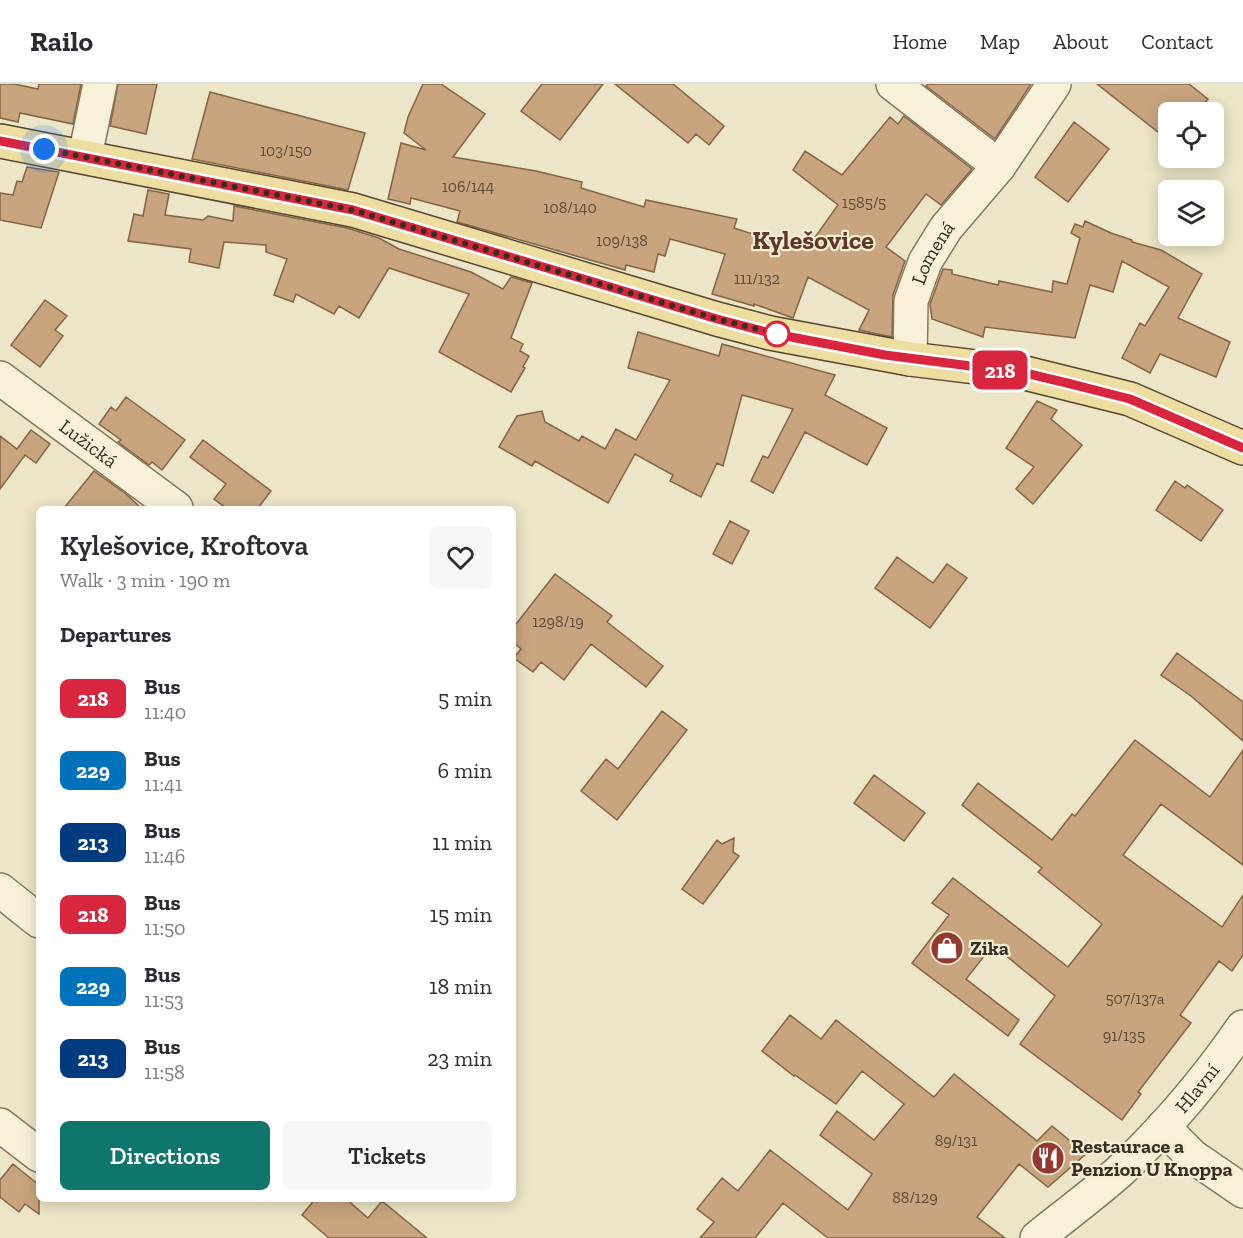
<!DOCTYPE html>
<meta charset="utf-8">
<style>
body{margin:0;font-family:"Zilla Slab",serif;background:#f7f7f7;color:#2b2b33;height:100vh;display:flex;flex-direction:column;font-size:22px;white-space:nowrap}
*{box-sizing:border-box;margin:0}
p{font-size:20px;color:#7c7c81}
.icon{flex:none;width:33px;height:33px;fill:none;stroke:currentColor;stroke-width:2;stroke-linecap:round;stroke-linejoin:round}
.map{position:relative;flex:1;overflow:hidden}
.details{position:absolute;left:36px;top:422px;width:480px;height:696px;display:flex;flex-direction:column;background:#fff;border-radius:9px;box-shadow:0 3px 15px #0003}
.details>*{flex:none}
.badge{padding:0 12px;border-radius:9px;font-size:21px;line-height:39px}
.fabs{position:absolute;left:1158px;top:18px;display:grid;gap:12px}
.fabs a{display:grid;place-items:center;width:66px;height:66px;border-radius:9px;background:#fff;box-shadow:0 3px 15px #0003;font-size:30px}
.you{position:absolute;width:30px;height:30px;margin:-15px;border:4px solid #fff;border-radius:50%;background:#1a73e8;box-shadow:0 0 0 9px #1a73e833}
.map>.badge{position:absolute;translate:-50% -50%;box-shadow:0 0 0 3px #fff}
h2{padding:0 24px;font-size:22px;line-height:54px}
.round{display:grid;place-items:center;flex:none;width:63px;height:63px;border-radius:9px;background:#f7f7f7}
.summary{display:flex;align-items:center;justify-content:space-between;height:102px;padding:0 24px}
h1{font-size:28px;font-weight:600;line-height:45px}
.action{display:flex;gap:12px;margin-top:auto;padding:12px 24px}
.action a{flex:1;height:69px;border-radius:9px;background:#0f766e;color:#fff;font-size:24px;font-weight:600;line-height:69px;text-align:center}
.action a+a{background:#f7f7f7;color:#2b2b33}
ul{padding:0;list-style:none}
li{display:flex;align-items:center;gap:18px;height:72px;padding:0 24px}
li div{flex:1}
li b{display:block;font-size:22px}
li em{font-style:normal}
li .badge{min-width:66px;font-weight:700;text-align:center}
header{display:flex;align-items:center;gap:36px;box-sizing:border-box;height:84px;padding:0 30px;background:#fff;border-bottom:2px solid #e1e1e2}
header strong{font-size:28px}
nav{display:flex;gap:33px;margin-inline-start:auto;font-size:21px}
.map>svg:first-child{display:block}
</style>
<header>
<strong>Railo</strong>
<nav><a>Home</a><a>Map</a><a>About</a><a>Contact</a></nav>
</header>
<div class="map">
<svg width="1243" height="1154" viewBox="0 0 1243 1154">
<rect width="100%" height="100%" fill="#ece5c7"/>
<!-- building -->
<path fill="#c8a57f" stroke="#856444" stroke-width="1.5" d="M 0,0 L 14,0 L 38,5 L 39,0 L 81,0 L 73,40 L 20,29 L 18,38 L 0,34 Z
M 118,0 L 157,0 L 146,50 L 110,42 Z
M 423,0 L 441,0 L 485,30 L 453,73 L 536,87 L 582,98 L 581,104 L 644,123 L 646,116 L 737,135 L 734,144 L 786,161 L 787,157 L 806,166 L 838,121 L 793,86 L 805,67 L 842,91 L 890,33 L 898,40 L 904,32 L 972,85 L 941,121 L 926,110 L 886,163 L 905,177 L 893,211 L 892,253 L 859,246 L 869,226 L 808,193 L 793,234 L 754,220 L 754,222 L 712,210 L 725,170 L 670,155 L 665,172 L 658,170 L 654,188 L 626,181 L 625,186 L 457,138 L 460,127 L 411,114 L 410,120 L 388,115 L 401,59 L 426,66 L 404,49 L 408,33 Z
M 542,0 L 603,0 L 560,56 L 521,27 Z
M 615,0 L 673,0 L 724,42 L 709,61 L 696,50 L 688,59 Z
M 928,0 L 1031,0 L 995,55 L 926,2 Z
M 1097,0 L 1189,0 L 1208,15 L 1197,28 L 1168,28 L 1168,56 Z
M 210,8 L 365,49 L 348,106 L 192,75 Z
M 1074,38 L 1109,65 L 1068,118 L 1035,93 Z
M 27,83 L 59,88 L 41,144 L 0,136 L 0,109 L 13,111 L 17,97 L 22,98 Z
M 148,106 L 169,110 L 165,131 L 203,136 L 208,132 L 233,137 L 234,122 L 347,144 L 379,154 L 399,165 L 471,188 L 503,205 L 511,193 L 532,199 L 511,254 L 523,260 L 520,267 L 529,272 L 523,283 L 525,284 L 511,308 L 439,268 L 469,210 L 389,184 L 359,234 L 339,222 L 334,230 L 296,210 L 293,218 L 274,211 L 287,175 L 266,168 L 266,161 L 224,158 L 219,184 L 189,178 L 191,165 L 128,157 L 134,130 L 143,132 Z
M 1085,137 L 1111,149 L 1132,156 L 1132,158 L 1161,166 L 1202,190 L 1178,234 L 1230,258 L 1216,293 L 1160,270 L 1150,289 L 1122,274 L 1140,239 L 1145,242 L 1169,203 L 1122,177 L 1113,208 L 1090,201 L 1075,254 L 985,243 L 983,253 L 932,235 L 930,220 L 943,185 L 952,186 L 952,190 L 998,201 L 999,197 L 1052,208 L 1053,197 L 1067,200 L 1080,154 L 1071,149 L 1075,140 L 1083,143 Z
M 45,216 L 67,232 L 55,246 L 63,252 L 40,283 L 11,261 Z
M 638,248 L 719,272 L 722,260 L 835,291 L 825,311 L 887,344 L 867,381 L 805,348 L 773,409 L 751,397 L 763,372 L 768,374 L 793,325 L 742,311 L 723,382 L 717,379 L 701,413 L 670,397 L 673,391 L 635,370 L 608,419 L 535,377 L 532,382 L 499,363 L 517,332 L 542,327 L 545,338 L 579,357 L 582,352 L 605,365 L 616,345 L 636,356 L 670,296 L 628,284 Z
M 126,313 L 185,356 L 162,386 L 152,378 L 149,381 L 118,358 L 121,356 L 99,340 L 111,323 L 116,327 Z
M 1037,317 L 1057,326 L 1051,335 L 1082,361 L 1033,420 L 1016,405 L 1034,383 L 1006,364 Z
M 31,346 L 50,360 L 36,379 L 25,371 L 0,405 L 0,352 L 17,365 Z
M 203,356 L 271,407 L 258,424 L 226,424 L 214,415 L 226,400 L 190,373 Z
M 94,387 L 126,410 L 141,424 L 64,424 Z
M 1175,397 L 1185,404 L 1187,401 L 1223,426 L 1201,457 L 1156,426 Z
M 730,437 L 749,447 L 732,480 L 713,470 Z
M 897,473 L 933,499 L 947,480 L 967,494 L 930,544 L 875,504 Z
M 555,490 L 612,532 L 607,538 L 663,582 L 646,603 L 591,560 L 564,596 L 541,578 L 533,588 L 514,574 L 521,565 L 513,558 L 513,544 Z
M 1177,569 L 1243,618 L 1243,657 L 1191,612 L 1161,591 Z
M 662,627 L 687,646 L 617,736 L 581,707 L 606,675 L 618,685 Z
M 1135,656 L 1210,713 L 1243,666 L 1243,781 L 1161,720 L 1123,771 L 1222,843 L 1243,811 L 1243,871 L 1232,887 L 1219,877 L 1180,931 L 1191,939 L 1138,1008 L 1141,1010 L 1122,1036 L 1020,960 L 1055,912 L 993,861 L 966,895 L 1019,936 L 1008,952 L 912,879 L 949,831 L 932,819 L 953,794 L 1068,883 L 1102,840 L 1038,788 L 1042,784 L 962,721 L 978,699 L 1052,756 L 1072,730 L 1075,732 Z
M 874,691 L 925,729 L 904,757 L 854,719 Z
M 734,754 L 733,768 L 739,772 L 703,820 L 682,805 L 717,756 L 722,760 Z
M 790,931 L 821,955 L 836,936 L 934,1013 L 954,990 L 1037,1057 L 1052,1042 L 1086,1070 L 1048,1103 L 1019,1080 L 977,1133 L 1005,1154 L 828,1154 L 783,1119 L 755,1154 L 700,1154 L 714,1138 L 697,1125 L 722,1094 L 738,1107 L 770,1066 L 848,1126 L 872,1090 L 820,1051 L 837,1027 L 874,1056 L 904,1020 L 862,987 L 836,1020 L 795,991 L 794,992 L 762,967 Z
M 13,1080 L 39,1101 L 39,1130 L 25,1120 L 19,1128 L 0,1113 L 0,1096 Z
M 316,1114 L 345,1114 L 368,1134 L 382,1117 L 427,1154 L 329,1154 L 302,1131 Z"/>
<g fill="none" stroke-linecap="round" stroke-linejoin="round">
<!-- minor casing -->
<g stroke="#87785d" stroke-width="36">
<g id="minor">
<path d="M 893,0 L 999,82"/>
<path d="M 85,72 L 100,0"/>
<path id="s1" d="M 910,275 L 911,217 L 925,178 L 946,144 L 999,82 L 1054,0"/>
<path id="s2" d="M 0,294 L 176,424"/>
<path d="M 0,806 L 39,837"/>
<path d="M 0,1041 L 39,1071"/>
<path d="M 1163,1043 L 1192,1072 L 1243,1107"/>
<path id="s3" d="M 1037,1154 C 1064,1132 1093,1111 1120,1087 C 1166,1044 1207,995 1243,943"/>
</g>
</g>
<!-- major casing -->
<g stroke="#554531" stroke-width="36">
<path id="major" d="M 0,57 L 353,126 L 717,235 L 770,249 L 910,275 L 1025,289 L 1130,315 L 1243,364"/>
</g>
<!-- minor -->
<use href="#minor" stroke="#f7f1da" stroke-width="33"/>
<!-- major -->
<use href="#major" stroke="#eddda1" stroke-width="33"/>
</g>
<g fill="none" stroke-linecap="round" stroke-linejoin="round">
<!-- line casing -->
<g stroke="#fff" stroke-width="14">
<path id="line" d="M 0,57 L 353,126 L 717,235 L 770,249 L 885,271 L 1025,289 L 1067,299 L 1130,315 L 1243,364"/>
</g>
<!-- line -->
<use href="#line" stroke="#d7263d" stroke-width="9"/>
<!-- walk -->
<path stroke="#382e20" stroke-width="6" stroke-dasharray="0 10.8" d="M 44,65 L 353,126 L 717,235 L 777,250"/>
</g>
<!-- icons -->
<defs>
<g id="shop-disc" transform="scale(1.725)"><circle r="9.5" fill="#933930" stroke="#f4eed6"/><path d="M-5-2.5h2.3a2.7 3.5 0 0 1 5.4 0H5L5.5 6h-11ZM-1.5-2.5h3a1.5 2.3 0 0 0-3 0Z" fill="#fff"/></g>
<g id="restaurant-disc" transform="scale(1.725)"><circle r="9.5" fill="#933930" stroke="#f4eed6"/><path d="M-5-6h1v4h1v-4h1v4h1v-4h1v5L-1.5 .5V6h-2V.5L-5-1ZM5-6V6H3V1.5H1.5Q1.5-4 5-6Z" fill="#fff"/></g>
</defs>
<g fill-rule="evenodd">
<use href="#shop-disc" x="947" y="864"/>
<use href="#restaurant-disc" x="1048" y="1074"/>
</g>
<!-- markers -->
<circle fill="#fff" stroke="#d7263d" stroke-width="3" cx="777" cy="250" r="12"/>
<g text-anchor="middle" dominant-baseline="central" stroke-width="4.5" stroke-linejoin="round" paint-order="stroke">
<!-- number labels -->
<g font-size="16" fill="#5c4c38">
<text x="286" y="66">103/150</text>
<text x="468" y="102">106/144</text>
<text x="864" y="118">1585/5</text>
<text x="570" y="123">108/140</text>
<text x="622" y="156">109/138</text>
<text x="757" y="194">111/132</text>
<text x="558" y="537">1298/19</text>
<text x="1135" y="914">507/137a</text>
<text x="1124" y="951">91/135</text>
<text x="956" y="1056">89/131</text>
<text x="915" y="1113">88/129</text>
</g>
<!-- street labels -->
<g font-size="20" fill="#382e20" stroke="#f4eed6">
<text stroke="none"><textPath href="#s1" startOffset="111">Lomená</textPath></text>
<text stroke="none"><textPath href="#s2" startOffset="110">Lužická</textPath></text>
<text stroke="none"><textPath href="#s3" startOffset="220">Hlavní</textPath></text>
</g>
<!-- poi labels -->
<g font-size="20" font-weight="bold" fill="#382e20" stroke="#f4eed6" text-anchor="start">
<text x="970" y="864">Zika</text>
<text x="1071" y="1062">Restaurace a<tspan x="1071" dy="23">Penzion U Knoppa</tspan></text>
</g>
<!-- district labels -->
<g font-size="26" font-weight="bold" fill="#633622" stroke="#f4eed6">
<text x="813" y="156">Kylešovice</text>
</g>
</g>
</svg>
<div class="fabs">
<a><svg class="icon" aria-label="locate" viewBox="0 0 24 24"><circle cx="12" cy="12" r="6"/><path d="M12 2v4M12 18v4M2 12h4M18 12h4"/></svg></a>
<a><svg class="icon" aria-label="layers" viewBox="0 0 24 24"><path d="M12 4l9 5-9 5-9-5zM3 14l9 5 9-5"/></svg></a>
</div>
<div class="you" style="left:44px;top:65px"></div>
<b class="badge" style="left:1000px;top:286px;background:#d7263d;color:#fff">218</b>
<section class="details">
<div class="summary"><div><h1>Kylešovice, Kroftova</h1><p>Walk · 3 min · 190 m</p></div><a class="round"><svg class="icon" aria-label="heart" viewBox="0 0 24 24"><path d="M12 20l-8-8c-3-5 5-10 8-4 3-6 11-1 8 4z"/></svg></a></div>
<h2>Departures</h2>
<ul>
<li><span class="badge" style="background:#d7263d;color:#fff">218</span><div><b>Bus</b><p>11:40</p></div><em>5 min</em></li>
<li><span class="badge" style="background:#0072bc;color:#fff">229</span><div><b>Bus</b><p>11:41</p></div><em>6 min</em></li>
<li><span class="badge" style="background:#003b80;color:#fff">213</span><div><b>Bus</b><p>11:46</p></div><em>11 min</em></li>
<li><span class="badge" style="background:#d7263d;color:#fff">218</span><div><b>Bus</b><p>11:50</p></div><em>15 min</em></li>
<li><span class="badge" style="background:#0072bc;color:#fff">229</span><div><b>Bus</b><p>11:53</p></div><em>18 min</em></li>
<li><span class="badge" style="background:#003b80;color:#fff">213</span><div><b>Bus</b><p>11:58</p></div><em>23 min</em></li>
</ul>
<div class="action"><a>Directions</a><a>Tickets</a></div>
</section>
</div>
